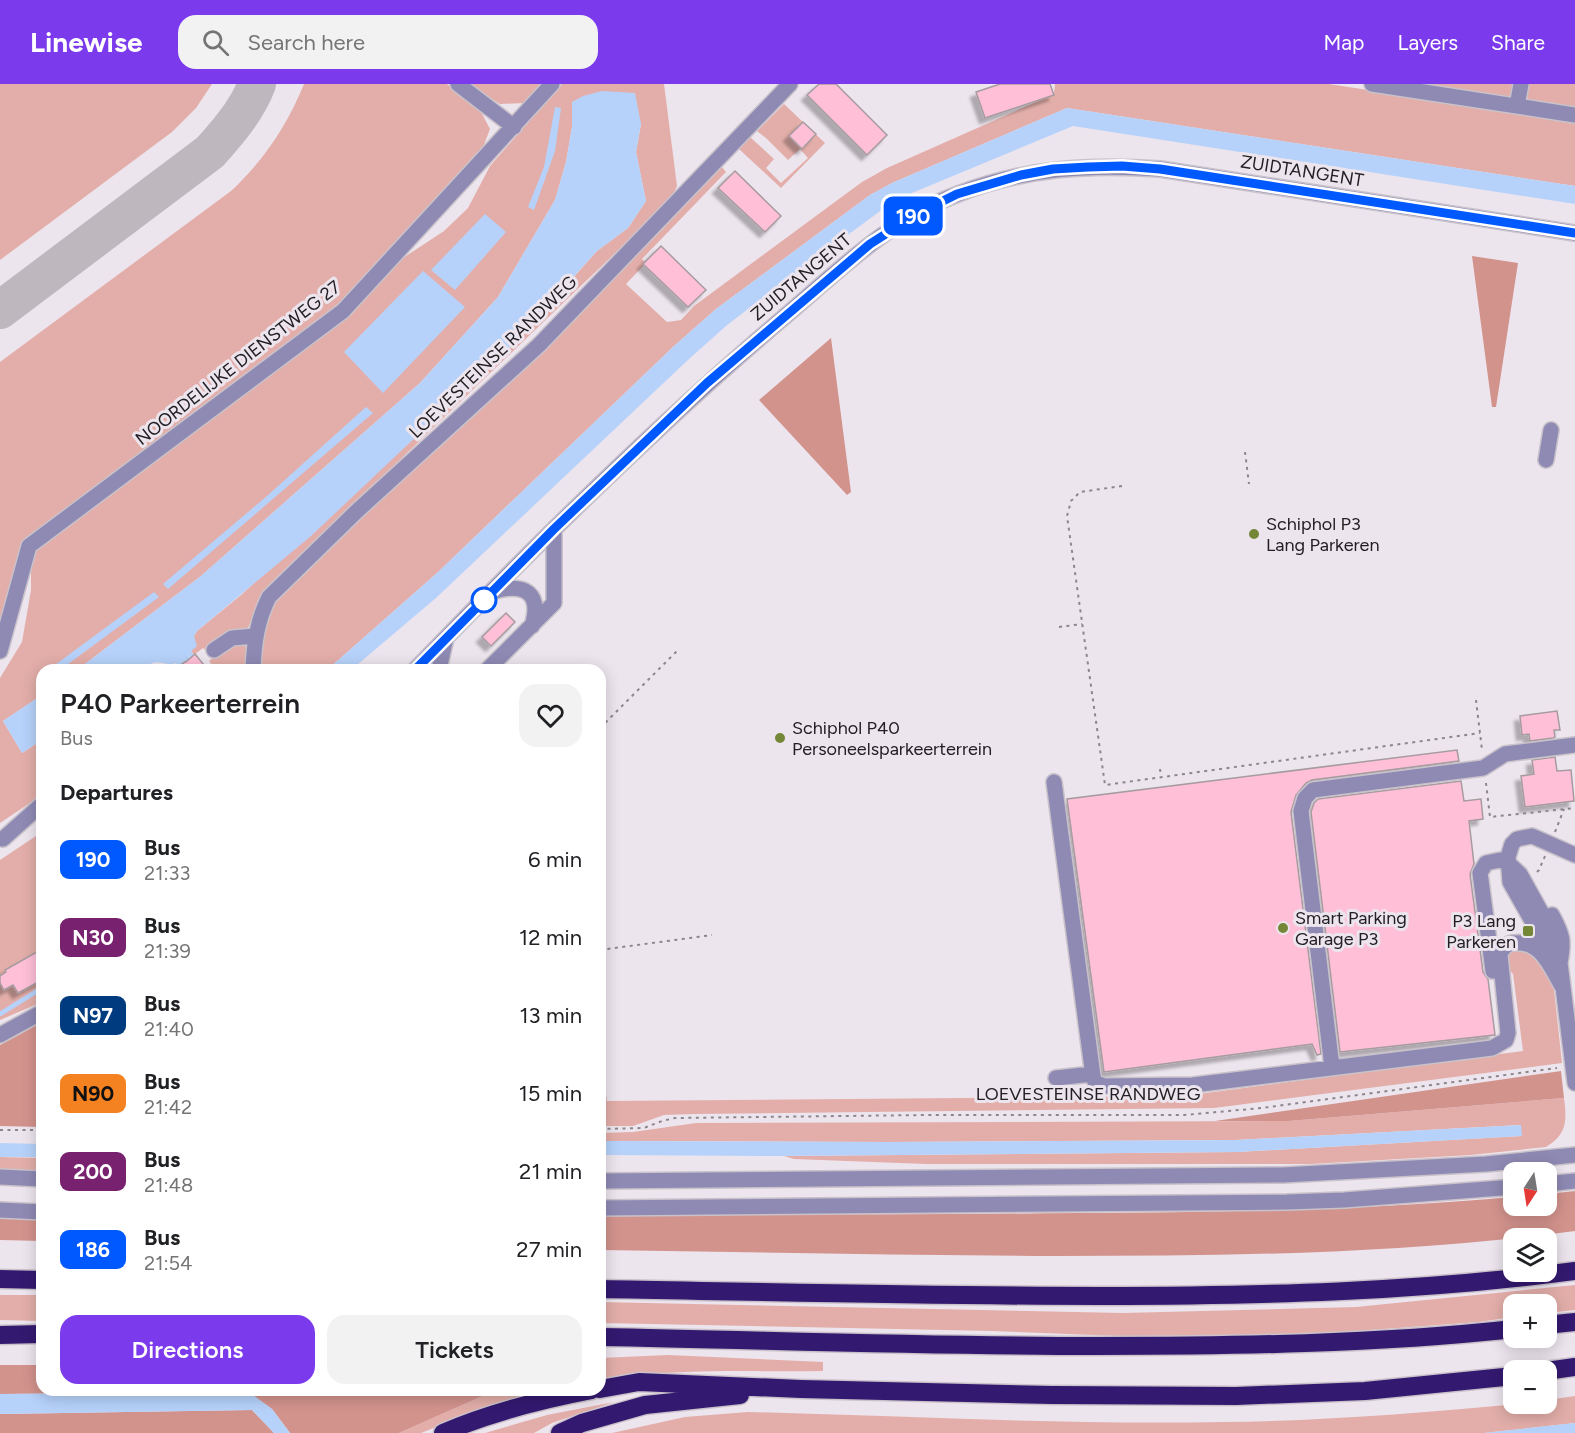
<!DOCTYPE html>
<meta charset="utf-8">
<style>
body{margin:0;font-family:Figtree,sans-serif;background:#f2f2f2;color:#202124;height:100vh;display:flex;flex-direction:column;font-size:22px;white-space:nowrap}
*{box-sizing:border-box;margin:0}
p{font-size:20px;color:#757577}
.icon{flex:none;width:33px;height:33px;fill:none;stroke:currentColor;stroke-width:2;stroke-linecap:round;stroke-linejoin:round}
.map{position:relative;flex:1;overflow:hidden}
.panel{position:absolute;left:36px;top:580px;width:570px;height:732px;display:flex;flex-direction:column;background:#fff;border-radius:18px;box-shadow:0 3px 15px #0003}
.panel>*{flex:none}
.badge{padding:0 12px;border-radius:9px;font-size:21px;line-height:39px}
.needle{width:39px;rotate:192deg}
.buttons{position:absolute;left:1503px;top:1078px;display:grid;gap:12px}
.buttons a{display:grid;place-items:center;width:54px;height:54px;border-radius:12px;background:#fff;box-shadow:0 3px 15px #0003;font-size:30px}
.map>.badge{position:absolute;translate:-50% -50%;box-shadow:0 0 0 3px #fff}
h2{padding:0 24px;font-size:22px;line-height:54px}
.round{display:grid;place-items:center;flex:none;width:63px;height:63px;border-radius:18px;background:#f2f2f2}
.summary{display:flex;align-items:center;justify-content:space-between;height:102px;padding:0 24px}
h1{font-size:28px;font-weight:600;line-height:45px}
.cta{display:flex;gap:12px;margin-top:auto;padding:12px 24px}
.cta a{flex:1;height:69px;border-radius:18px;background:#7c3aed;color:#fff;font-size:24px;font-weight:600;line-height:69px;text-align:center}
.cta a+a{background:#f2f2f2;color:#202124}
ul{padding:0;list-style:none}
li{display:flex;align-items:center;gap:18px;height:78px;padding:0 24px}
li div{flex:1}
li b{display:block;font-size:22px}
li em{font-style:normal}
li .badge{min-width:66px;font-weight:700;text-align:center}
header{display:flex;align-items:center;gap:36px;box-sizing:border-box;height:84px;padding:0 30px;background:#7c3aed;color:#fff}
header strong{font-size:28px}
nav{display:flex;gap:33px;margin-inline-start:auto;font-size:21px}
.search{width:420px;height:54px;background:#f2f2f2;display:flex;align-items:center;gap:15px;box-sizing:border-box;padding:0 21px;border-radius:18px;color:#757577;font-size:22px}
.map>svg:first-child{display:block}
</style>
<header>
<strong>Linewise</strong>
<div class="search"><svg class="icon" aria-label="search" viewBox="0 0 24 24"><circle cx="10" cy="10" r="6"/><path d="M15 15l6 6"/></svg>Search here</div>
<nav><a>Map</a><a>Layers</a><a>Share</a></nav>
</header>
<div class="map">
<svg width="1575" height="1349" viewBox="0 0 1575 1349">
<defs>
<filter id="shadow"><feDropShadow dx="-5.5" dy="5.5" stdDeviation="1.5" flood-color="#0004"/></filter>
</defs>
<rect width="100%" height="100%" fill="#ede5ee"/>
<!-- green -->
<path fill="#e3aea9" d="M 0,0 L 212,0 L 196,24 L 172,48 L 0,176 Z
M 304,0 L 447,0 L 480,26 L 490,45 L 482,66 L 353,210 L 313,242 L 21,458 L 0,540 L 0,278 L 231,107 C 264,76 287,42 304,0 Z
M 468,0 L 542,0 L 525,19 L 500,20 Z
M 562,0 L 664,0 L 677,102 L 673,111 L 660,126 L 282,489 L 265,508 L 259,517 L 248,544 L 215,558 L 205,566 L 203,564 L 194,571 L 191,567 L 195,560 L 194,552 L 197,547 L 241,511 L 510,264 L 517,247 L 528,244 L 597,167 L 628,144 L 646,117 L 636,68 L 641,40 L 572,18 L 572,43 L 566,78 L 555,116 L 498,213 L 420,299 L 201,492 L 77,586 L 42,586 L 42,611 L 3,637 L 22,669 L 42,656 L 42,711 L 0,739 L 0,594 L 22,558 L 31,506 L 31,472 L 48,455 L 352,230 L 400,176 L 444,147 L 468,124 L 490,82 Z
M 1055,0 L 1329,0 L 1575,38 L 1575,102 L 1067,24 L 892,99 L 870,111 L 716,225 L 673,263 L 437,489 L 327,586 L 260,586 C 262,562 262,537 277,516 L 722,83 L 726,88 L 642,175 L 646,179 L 626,200 L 667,238 L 681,236 L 694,222 L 862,98 L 887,84 L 1054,10 Z
M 1419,0 L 1516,0 L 1514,15 Z
M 1529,0 L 1575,0 L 1575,24 L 1527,17 Z
M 784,20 L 825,59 L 781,104 L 739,65 L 750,53 L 774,75 L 766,84 L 781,99 L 808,74 L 800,65 L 788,76 L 766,54 L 757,47 Z
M 226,560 L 244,560 L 246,563 L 246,586 L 214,586 L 215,585 L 209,577 L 222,567 Z
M 42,748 L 42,918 L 0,936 L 0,776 Z
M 1530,865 L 1553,897 L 1562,979 L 1214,1024 L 694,1030 L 664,1031 L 633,1042 L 600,1042 L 600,968 L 607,1017 L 1184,1012 L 1523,967 L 1513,890 L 1508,885 L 1505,876 L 1509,866 Z
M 1564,1014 C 1567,1037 1567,1050 1546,1063 L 1471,1071 L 1310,1080 L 926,1080 L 794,1075 L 784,1072 L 1237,1068 L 1521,1052 L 1521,1041 L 1236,1056 L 889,1058 L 605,1057 L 604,1071 L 600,1071 L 600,1049 L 633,1048 L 696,1039 L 1289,1037 Z
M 0,1073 L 42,1074 L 42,1087 L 0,1087 Z
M 1575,1201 L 1575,1226 L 1547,1229 L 1546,1221 L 1514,1221 L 1513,1233 L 1479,1238 L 1288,1252 L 1196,1255 L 993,1247 L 600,1239 L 600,1218 L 1123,1229 L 1356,1223 Z
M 0,1211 L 42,1211 L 42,1237 L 0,1236 Z
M 668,1271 L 823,1278 L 823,1287 C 752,1288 670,1284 600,1296 L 600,1274 Z
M 494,1307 L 544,1307 L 482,1325 L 421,1349 L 399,1349 Z
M 1575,1312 L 1575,1339 L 1484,1349 L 612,1349 L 685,1333 L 748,1328 C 907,1332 1065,1341 1224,1338 C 1322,1337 1420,1329 1518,1320 L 1546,1320 L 1547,1316 Z
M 614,1318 L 552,1339 L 534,1349 L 485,1349 L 547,1331 Z"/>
<!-- forest -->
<path fill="#d3938d" d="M 1472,172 L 1518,179 L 1496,323 L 1492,323 Z
M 831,254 L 851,408 L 847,411 L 759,316 Z
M 42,938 L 42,1043 L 0,1042 L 0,961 Z
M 1561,987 L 1564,1014 L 1289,1037 L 1215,1037 Z
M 1575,1107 L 1575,1147 C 1403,1170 1230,1172 1056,1172 C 904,1171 752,1168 600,1166 L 600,1131 C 759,1130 918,1131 1078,1129 C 1223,1128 1368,1126 1513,1113 L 1514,1122 L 1546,1122 L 1547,1110 Z
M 0,1131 L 42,1131 L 42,1157 L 0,1156 Z
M 0,1281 L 42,1281 L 42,1306 L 494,1307 L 399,1349 L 290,1349 L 272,1325 L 248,1308 L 0,1310 Z
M 252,1326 L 274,1349 L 0,1349 L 0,1330 Z"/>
<!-- water -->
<path fill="#b7d2fa" d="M 602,7 L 635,9 L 641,40 L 636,68 L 646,117 L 628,144 L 597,167 L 527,244 L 517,247 L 510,264 L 311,452 L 197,547 L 194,552 L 197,562 L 191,567 L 194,571 L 191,574 L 187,570 L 190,574 L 187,577 L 183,573 L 186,577 L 182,580 L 179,576 L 182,581 L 179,583 L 175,579 L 171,581 C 158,578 153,575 144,586 L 77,586 L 201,492 L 420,299 L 498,213 L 555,116 L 566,78 L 572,43 L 572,18 L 583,12 Z
M 555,23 L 561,24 L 555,67 L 534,126 L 528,123 L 544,83 Z
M 1067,24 L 1575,102 L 1575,120 L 1073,42 L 912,109 L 883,125 L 761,215 L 726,242 L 689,275 L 436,514 L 351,586 L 327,586 L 437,489 L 673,263 L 716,225 L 870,111 L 892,99 Z
M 485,130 L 506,148 L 455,206 L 431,186 Z
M 423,187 L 465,223 L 383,309 L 344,268 Z
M 366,323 L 373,329 L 168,505 L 163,500 L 267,412 Z
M 154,508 L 159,513 L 60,586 L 48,586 Z
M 42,611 L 42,656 L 22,669 L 3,637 Z
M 1521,1041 L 1522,1052 L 1237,1068 L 784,1072 L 604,1071 L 604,1057 L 889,1058 L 1236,1056 Z
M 0,1059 L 42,1060 L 42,1073 L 0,1073 Z
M 249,1308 L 272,1325 L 290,1349 L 274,1349 L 252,1326 L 0,1330 L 0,1310 Z
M 1575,1339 L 1575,1349 L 1484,1349 Z"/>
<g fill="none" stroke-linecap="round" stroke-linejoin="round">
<!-- stream -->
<path stroke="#b7d2fa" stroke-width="4.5" d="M 0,930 L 42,904"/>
<!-- taxiway -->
<path stroke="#beb7be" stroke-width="38" d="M 0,226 L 210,68 C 228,48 247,26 257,0"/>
</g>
<!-- building -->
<path fill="#febfd7" stroke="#a69b9f" stroke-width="1.5" filter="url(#shadow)" d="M 819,0 L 836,0 L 887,51 L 867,71 L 807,11 Z
M 1000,0 L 1050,0 L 1054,11 L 985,34 L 976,8 Z
M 803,38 L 816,50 L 802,65 L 789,52 Z
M 735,87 L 781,132 L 765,148 L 718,104 Z
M 661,162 L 706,206 L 688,223 L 643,180 Z
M 506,529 L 515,538 L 491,562 L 482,553 Z
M 195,570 L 208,586 L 172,586 L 187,577 Z
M 1557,627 L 1560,646 L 1554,646 L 1555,653 L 1553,654 L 1530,657 L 1529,650 L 1522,651 L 1520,632 Z
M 1457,666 L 1459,677 L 1312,696 L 1306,699 L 1296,711 L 1291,728 L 1321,970 L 1317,971 L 1312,960 L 1104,988 L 1067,715 Z
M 1555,673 L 1557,687 L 1571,686 L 1574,717 L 1525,723 L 1521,692 L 1534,690 L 1532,676 Z
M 1461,697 L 1464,717 L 1481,715 L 1483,735 L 1469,737 L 1474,780 L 1470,790 L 1483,888 L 1488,895 L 1495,951 L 1340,968 L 1311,728 L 1314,719 L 1318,715 Z
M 42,865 L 42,896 L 18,909 L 13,901 L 4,906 L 0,899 L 0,892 L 6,888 L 5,886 Z"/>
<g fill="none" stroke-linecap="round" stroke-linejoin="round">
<!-- minor casing -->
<g stroke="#c9c2ca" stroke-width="18">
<path id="minor" d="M 458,0 L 514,43
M 1372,0 L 1575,31
M 1517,22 L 1521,0
M 1546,376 L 1551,346
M 495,507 C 525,499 542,509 532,542
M 214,566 L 232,554 L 255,552
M 0,567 L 29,462 L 343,227 L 552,0
M 253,586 C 254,559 257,537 269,513 L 357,427 L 539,261 L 790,0
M 415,586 C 532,464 654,344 783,234 C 837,188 890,135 958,110 C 1025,84 1089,80 1160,85 L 1575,149
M 439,586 L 446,554
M 487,586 L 554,519 L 554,445
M 1054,698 L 1093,992 L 1095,998 L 1104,1002 L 1193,1001 L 1492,964 L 1506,956 L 1508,949 L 1500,871 C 1502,864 1506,860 1513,859 C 1541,855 1551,884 1563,904
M 3,755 L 42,720
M 1575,771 L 1532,752 L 1517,755 L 1512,760 L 1508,773 L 1510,798 L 1540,851 L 1550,860 L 1560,879 L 1575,999
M 1552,831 C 1563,851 1564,857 1560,879
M 1493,887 L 1480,789 L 1486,779 L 1500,776 L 1508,779 L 1520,790 L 1551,846 L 1550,860
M 0,951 L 42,928
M 1332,983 L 1301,727 L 1305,714 L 1313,706 L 1483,684 L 1505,670 L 1575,661
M 1056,994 L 1092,990
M 0,1093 L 42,1095
M 600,1097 L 1283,1091 L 1486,1080 L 1575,1071
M 1546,1100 L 1575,1097
M 600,1124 L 1287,1118 L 1344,1116 L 1514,1103
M 0,1126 L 42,1128"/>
</g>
<!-- highway casing -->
<g stroke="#c9c2ca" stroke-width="21">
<path id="highway" d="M 0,1195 L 42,1196
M 600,1205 C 767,1208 933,1212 1100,1212 C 1258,1212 1418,1208 1575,1187
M 1546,1241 L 1575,1238
M 0,1251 L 42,1250
M 600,1253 C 765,1256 931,1262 1096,1262 C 1236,1262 1375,1260 1514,1245
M 1546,1287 L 1575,1283
M 600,1305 L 639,1298 L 801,1305 L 1052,1311 L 1236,1312 L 1365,1307 L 1514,1292
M 443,1349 C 491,1328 540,1316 592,1306
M 560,1349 L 582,1339 L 645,1321 L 740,1311"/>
</g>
<!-- path -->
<path stroke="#8b868c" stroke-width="2" stroke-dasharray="3 4.5" stroke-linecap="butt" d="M 1245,368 L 1249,400
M 1122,402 L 1080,408 L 1071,417 L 1067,432 L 1105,701 L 1480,649
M 1059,543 L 1082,540
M 1476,616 L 1482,666
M 600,644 L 677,567
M 1160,685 L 1161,693
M 1486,699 L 1490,733 L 1575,724
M 1555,748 L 1564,725
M 1537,788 L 1539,786 L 1545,772
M 600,866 L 712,851
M 600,1045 L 644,1044 L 662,1037 L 675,1034 L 927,1031 L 1184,1031 L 1262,1024 L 1557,984
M 0,1046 L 42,1046"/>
<!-- minor -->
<use href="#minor" stroke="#8f8ab4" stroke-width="15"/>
<!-- highway -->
<use href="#highway" stroke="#341970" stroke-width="18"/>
</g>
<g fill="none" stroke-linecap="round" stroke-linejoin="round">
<!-- line casing -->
<g stroke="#fff" stroke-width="14">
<path id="line" d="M 415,586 L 554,445 L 707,299 L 870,160 L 917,130 L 957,110 L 1021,91 L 1053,85 L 1088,83 L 1122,82 L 1160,85 L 1575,149"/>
</g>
<!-- line -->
<use href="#line" stroke="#0059ff" stroke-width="9"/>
</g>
<!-- markers -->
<g fill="#748737" stroke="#ede5ee" stroke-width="2">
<circle cx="1254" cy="450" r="6"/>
<circle cx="780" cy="654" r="6"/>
<circle cx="1283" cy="844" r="6"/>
<rect x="1522" y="841" width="12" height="12" rx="3"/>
</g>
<circle fill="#fff" stroke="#0059ff" stroke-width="3" cx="484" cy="516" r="12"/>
<g text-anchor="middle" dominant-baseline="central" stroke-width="6" stroke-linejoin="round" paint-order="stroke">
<!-- street labels -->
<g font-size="18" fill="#232024" stroke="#ede5ee">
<text transform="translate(1302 87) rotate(9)">ZUIDTANGENT</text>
<text transform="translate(801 193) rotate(-40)">ZUIDTANGENT</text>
<text transform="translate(493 273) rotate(-44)">LOEVESTEINSE RANDWEG</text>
<text transform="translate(238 279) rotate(-38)">NOORDELIJKE DIENSTWEG 27</text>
<text x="1088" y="1010">LOEVESTEINSE RANDWEG</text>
</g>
<!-- poi labels -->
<g font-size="18" fill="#232024" stroke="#ede5ee" text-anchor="start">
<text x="1266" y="440">Schiphol P3<tspan x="1266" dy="21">Lang Parkeren</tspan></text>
<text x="792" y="644">Schiphol P40<tspan x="792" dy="21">Personeelsparkeerterrein</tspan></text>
<text x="1295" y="834">Smart Parking<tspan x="1295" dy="21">Garage P3</tspan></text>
<text x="1516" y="837" text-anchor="end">P3 Lang<tspan x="1516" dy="21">Parkeren</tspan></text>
</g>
</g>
</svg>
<div class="buttons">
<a><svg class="needle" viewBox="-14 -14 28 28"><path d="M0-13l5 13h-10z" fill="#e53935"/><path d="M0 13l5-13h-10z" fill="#757577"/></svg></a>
<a><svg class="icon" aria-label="layers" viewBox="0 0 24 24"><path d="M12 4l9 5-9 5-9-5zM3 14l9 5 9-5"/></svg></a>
<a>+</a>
<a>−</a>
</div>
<b class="badge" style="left:913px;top:132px;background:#0059ff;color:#fff">190</b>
<section class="panel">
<div class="summary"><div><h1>P40 Parkeerterrein</h1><p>Bus</p></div><a class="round"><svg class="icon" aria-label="heart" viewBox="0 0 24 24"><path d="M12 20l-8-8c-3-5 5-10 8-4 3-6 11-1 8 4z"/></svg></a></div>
<h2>Departures</h2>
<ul>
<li><span class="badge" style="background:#0059ff;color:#fff">190</span><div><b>Bus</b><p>21:33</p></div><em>6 min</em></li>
<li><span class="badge" style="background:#77216f;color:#fff">N30</span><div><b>Bus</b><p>21:39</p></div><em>12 min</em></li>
<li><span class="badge" style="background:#003b80;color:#fff">N97</span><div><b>Bus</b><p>21:40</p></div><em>13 min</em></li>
<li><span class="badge" style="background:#f58220;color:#111">N90</span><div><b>Bus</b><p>21:42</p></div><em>15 min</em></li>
<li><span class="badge" style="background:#77216f;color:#fff">200</span><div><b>Bus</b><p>21:48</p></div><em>21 min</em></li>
<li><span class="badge" style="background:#0059ff;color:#fff">186</span><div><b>Bus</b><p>21:54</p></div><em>27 min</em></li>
</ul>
<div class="cta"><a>Directions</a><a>Tickets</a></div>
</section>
</div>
